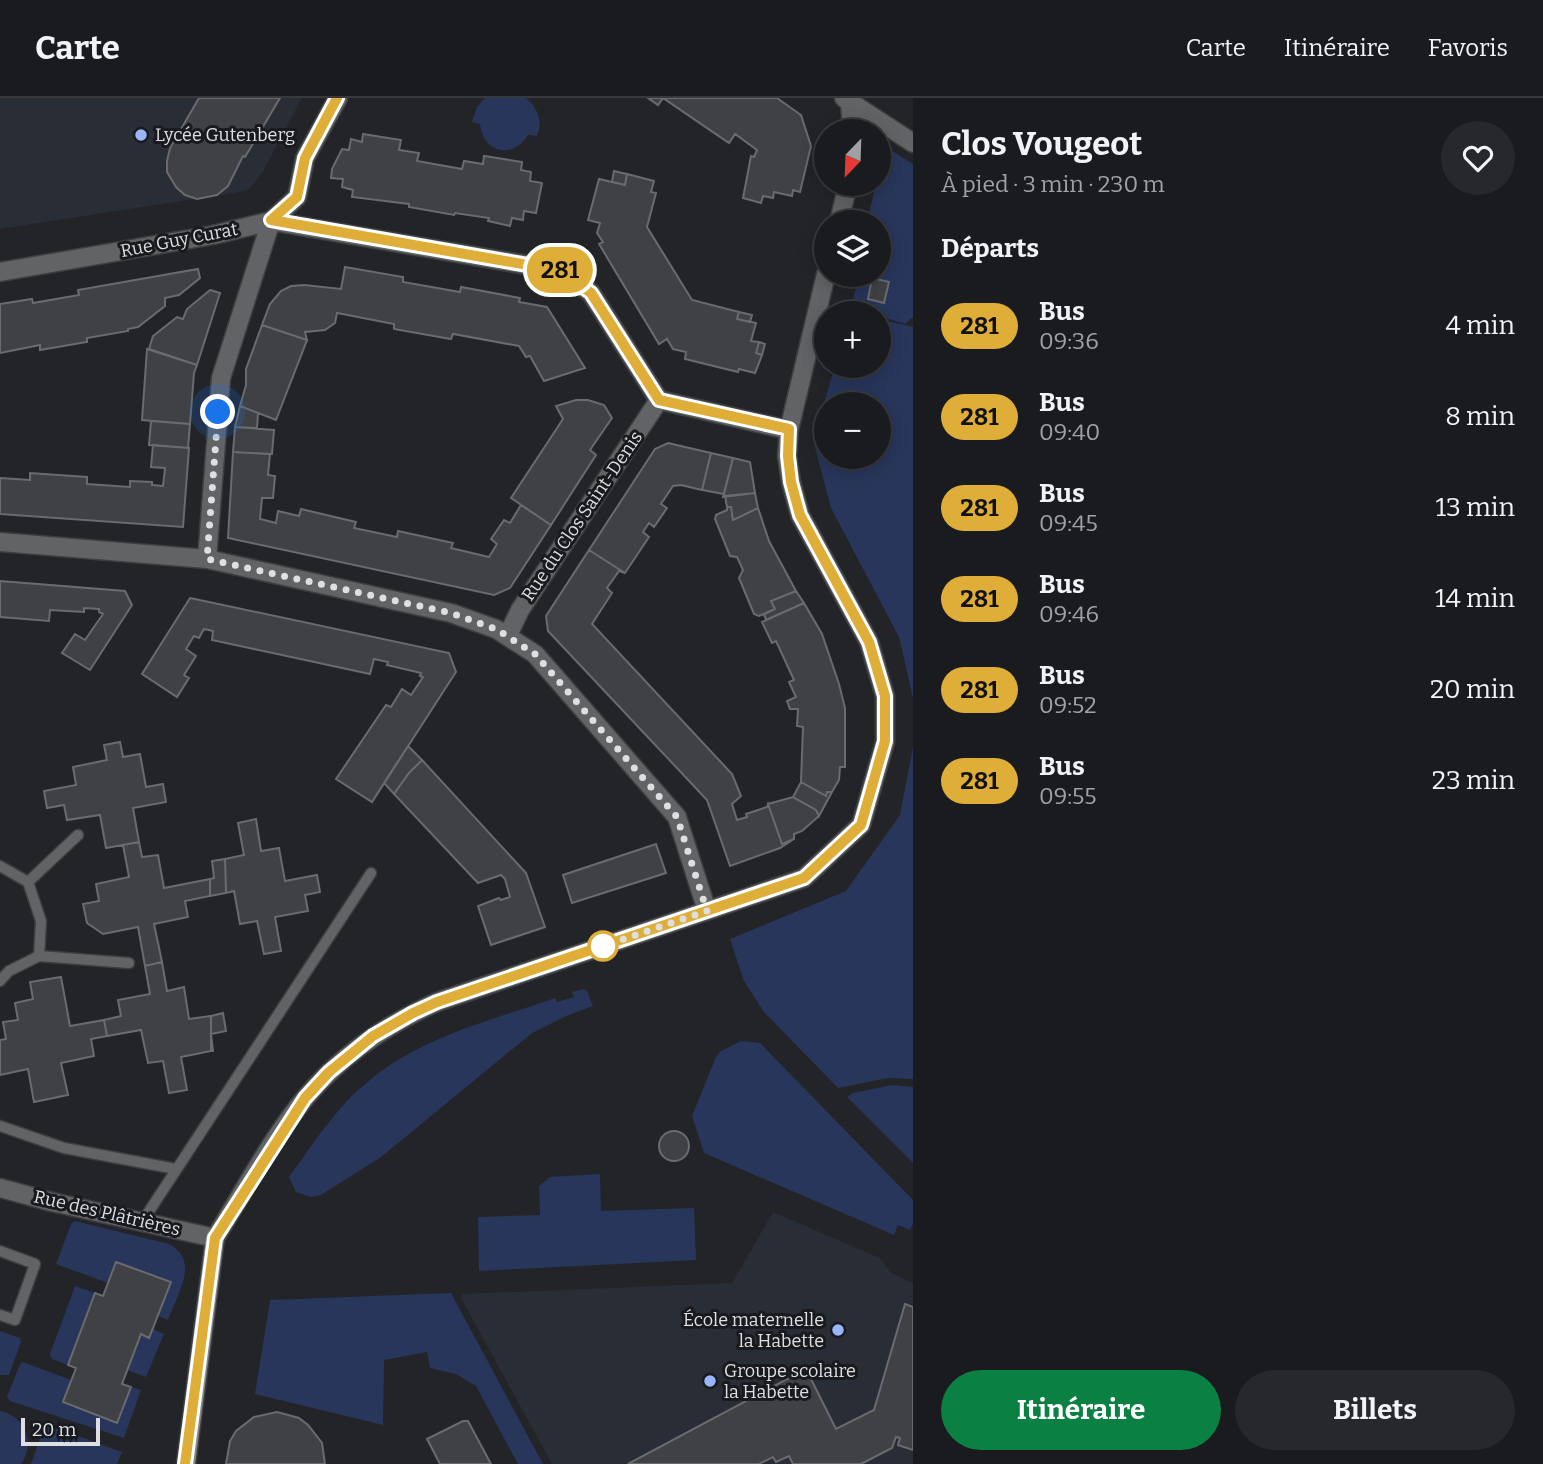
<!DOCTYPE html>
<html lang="fr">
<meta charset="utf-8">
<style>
body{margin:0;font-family:Bitter,serif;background:#27282b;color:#f1f3f6;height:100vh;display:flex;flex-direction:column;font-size:26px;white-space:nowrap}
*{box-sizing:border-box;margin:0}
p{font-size:23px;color:#9fa1a4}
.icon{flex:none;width:38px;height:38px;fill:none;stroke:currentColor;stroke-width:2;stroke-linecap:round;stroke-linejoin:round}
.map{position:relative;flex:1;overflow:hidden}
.details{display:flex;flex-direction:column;background:#1a1b1e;width:630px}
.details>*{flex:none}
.badge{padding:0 14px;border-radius:23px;font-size:24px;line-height:46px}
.needle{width:46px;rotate:203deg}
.tools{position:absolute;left:814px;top:21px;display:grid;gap:14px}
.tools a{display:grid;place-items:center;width:77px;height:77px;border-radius:50%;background:#1a1b1e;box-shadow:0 4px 18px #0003,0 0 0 2px #38393c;font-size:35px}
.scale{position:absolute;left:21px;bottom:18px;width:79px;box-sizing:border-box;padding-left:7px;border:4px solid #dedfe2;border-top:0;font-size:19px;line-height:24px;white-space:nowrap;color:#dedfe2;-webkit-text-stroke:5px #191a1e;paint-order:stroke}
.you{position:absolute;width:35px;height:35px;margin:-18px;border:5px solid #fff;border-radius:50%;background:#1a73e8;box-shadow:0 0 0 10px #1a73e833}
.map>.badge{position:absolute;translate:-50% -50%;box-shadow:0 0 0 4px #fff}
h2{padding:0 28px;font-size:26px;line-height:63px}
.round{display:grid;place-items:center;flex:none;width:74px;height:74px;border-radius:37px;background:#27282b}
.headline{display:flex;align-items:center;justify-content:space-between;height:119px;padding:0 28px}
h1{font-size:33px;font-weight:700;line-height:52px}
.cta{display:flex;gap:14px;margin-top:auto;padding:14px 28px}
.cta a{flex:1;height:80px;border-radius:42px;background:#0b8043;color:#fff;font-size:28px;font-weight:700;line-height:80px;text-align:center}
.cta a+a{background:#27282b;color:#f1f3f6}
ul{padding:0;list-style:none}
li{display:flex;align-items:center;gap:21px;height:91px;padding:0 28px}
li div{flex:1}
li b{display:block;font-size:26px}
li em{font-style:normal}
li .badge{min-width:77px;font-weight:700;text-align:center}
header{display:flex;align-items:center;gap:42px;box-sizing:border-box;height:98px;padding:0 35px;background:#1a1b1e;border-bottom:2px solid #38393c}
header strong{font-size:33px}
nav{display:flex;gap:38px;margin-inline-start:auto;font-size:24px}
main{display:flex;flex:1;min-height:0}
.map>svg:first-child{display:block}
</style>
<header>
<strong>Carte</strong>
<nav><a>Carte</a><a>Itinéraire</a><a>Favoris</a></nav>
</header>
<main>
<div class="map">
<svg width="913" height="1366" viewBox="0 0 913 1366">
<rect width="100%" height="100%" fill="#222428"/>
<!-- built -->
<path fill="#292d36" d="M 0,0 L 302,0 L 262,75 L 250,90 L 240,94 L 0,131 Z
M 773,1114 L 880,1160 L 890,1174 L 913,1185 L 913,1366 L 552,1366 L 461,1200 L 463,1196 L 732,1185 Z"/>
<!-- green -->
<path fill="#28365b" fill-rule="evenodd" d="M 485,0 L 526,0 C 538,10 543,23 537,38 L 528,37 C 513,62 483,55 480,26 L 472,24 L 477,9 Z
M 884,53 L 894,54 L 913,66 L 913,219 L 905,226 L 879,218 L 878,215 L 867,215 L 851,211 L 859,177 L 878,177 L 878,124 L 867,124 L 876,86 L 878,86 L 879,60 Z
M 879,221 L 913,229 L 913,600 L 899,539 L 831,410 L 813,342 L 835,268 L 878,268 ZM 826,306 L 878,306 L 878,359 L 826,359 Z
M 913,649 L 913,981 L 888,980 L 838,990 L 764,914 L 744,883 L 730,841 L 846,793 L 900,717 Z
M 584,891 L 587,893 L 593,908 L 566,918 L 532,935 L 381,1059 L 321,1097 L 311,1099 L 296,1094 L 289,1079 C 312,1048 334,1012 364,987 C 417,940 489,923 555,900 L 557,904 L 574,899 L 572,894 Z
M 741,943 L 760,945 L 913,1102 L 913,1126 L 910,1132 L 898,1127 L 894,1137 L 704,1055 L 692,1018 L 716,959 L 721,953 Z
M 892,987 L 913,989 L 913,1065 L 847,999 L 853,995 Z
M 600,1076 L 601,1113 L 694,1110 L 696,1162 L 479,1173 L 478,1119 L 540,1117 L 539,1088 L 550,1079 Z
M 75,1123 L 169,1146 C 201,1163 177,1196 168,1222 L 158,1218 L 170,1184 L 116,1164 L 108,1185 L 56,1166 L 71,1126 Z
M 75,1188 L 95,1195 L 68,1267 L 52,1261 L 50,1256 Z
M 451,1195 L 543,1366 L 518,1366 L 476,1288 L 456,1276 L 430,1270 L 427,1254 L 384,1262 L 383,1327 L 255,1296 L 270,1202 Z
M 153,1231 L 164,1236 L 146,1279 L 127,1272 L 141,1236 L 149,1240 Z
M 0,1233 L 20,1240 L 21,1244 L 9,1277 L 0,1277 Z
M 23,1264 L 71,1282 L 63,1305 L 117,1325 L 131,1289 L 141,1292 L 124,1340 L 10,1303 L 7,1299 L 20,1266 Z
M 0,1313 C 25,1318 36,1345 21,1366 L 0,1366 Z
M 45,1326 L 122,1354 L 117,1366 L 31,1366 Z"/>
<!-- building -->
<path fill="#3f4145" stroke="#696b6f" stroke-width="2" d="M 199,0 L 280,0 L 245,59 L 243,58 L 228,88 L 217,97 L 197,101 L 185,97 L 176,89 L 167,74 L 167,63 L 170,50 Z
M 648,0 L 663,0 L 658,7 Z
M 663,0 L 777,0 L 801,17 L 811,48 L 800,94 L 793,92 L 792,98 L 774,94 L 773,100 L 763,98 L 761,105 L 743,100 L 751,58 L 754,59 L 757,52 L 735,36 L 729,45 Z
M 363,36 L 401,42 L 399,52 L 419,55 L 417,63 L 462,71 L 464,63 L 483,66 L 484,58 L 522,64 L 521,72 L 531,74 L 530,83 L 542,85 L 536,115 L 524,113 L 523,122 L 512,120 L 510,128 L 488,123 L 489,120 L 455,115 L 454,117 L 409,109 L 409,106 L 352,99 L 353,92 L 342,89 L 343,81 L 331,80 L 332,71 L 342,51 L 349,52 L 351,41 L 362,44 Z
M 614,73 L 627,76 L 625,87 L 612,84 Z
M 627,76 L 654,83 L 651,94 L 656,95 L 647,129 L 692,202 L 739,214 L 737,221 L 756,225 L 751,243 L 759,244 L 756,255 L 762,257 L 755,275 L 739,271 L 738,274 L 685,261 L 686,254 L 673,251 L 667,241 L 659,246 L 599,146 L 603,144 L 597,135 L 600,125 L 588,122 L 599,81 L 625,87 Z
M 345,169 L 403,179 L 403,184 L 460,194 L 461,189 L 520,200 L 519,204 L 547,209 L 585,270 L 544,283 L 530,258 L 526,259 L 519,248 L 453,236 L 451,241 L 394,231 L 394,226 L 337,215 L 335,225 L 325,232 L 305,234 L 307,242 L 262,227 L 270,206 L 281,193 L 291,188 L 304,187 L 341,191 Z
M 198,171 L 200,180 L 179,197 L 165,200 L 165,208 L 138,229 L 128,231 L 128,233 L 87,240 L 87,244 L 40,252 L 40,247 L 0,255 L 0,206 L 32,201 L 33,205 L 79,197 L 78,192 Z
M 872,180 L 889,184 L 884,205 L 868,201 Z
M 210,192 L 220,195 L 197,267 L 149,251 L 153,238 L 177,219 L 183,221 L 187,211 Z
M 739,214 L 752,217 L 750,224 L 737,221 Z
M 262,227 L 307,242 L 276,322 L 240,308 L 246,287 L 246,271 Z
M 759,244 L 765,246 L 762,257 L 756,255 Z
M 147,251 L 197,267 L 194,275 L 190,326 L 142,322 Z
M 576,302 L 588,302 L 604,307 L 612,320 L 590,352 L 596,357 L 551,427 L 511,400 L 563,321 L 556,308 Z
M 240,308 L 258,315 L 257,330 L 235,329 Z
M 151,323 L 190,326 L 188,350 L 149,347 Z
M 235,329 L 274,332 L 272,356 L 233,354 Z
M 668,345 L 711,355 L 702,392 L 681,387 L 673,388 L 661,406 L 667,410 L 654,429 L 649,425 L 643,434 L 649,439 L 625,475 L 589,452 L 655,351 Z
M 153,347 L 189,350 L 183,429 L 0,416 L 0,380 L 30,382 L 30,375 L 87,379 L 87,386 L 130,389 L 130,383 L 152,384 L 152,387 L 163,388 L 165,370 L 151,369 Z
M 233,354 L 270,356 L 268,377 L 275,378 L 273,400 L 262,400 L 260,421 L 276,425 L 278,413 L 299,418 L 301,411 L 356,424 L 354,430 L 397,439 L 398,433 L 453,445 L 451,450 L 489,459 L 497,446 L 491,441 L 504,422 L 510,425 L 521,407 L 551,427 L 510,490 L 494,497 L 228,440 Z
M 711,355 L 733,360 L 724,396 L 702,392 Z
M 733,360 L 750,364 L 755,395 L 723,399 Z
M 755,395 L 758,410 L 733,422 L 731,409 L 727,409 L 725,398 Z
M 727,409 L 731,409 L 733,422 L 758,410 L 769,443 L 796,493 L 771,503 L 775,511 L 759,518 L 754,516 L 739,480 L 743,472 L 737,459 L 730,458 L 715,421 L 716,417 L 727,412 Z
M 589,452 L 625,475 L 619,473 L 607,490 L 612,495 L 592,526 L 732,676 L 741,698 L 732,706 L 737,722 L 747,719 L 746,716 L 767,709 L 768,706 L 782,746 L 794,741 L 780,750 L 730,768 L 707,702 L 548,533 L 546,518 Z
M 0,483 L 125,493 L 132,507 L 90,572 L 62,555 L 75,536 L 85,542 L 103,516 L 99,514 L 99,511 L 84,510 L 84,514 L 50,512 L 49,523 L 0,519 Z
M 796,493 L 804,505 L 766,522 L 764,516 L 775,511 L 771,503 Z
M 190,500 L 449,555 L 456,574 L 372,704 L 336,681 L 386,607 L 391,609 L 402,591 L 411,597 L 423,579 L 420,578 L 421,575 L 387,567 L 388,564 L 374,561 L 370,576 L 212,542 L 213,533 L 204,531 L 199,540 L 194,538 L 186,551 L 196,558 L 184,577 L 189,580 L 177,599 L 142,576 Z
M 804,505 L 822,536 L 839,586 L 845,610 L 845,669 L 840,669 L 839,682 L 832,694 L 827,694 L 826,698 L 801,684 L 803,629 L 797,628 L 798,611 L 790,611 L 787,603 L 796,599 L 789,584 L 794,582 L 776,543 L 772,545 L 762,524 Z
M 120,644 L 123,659 L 140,656 L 146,689 L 163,686 L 166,704 L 133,710 L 139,744 L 106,750 L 100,717 L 67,722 L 64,707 L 47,710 L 44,693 L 76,687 L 73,669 L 107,662 L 104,647 Z
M 408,648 L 422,662 L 409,675 L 394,696 L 384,685 Z
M 422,662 L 526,775 L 545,829 L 491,847 L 478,808 L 499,800 L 501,802 L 510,799 L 505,781 L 501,777 L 478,785 L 394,696 L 409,675 Z
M 801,684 L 826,698 L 827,694 L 832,694 L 819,718 L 816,712 L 793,699 Z
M 793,699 L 816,712 L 819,718 L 802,733 L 794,736 L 794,741 L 782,746 L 768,706 Z
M 256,721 L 261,753 L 279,750 L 285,783 L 317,777 L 320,794 L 305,797 L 308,813 L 275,819 L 281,853 L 264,856 L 257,823 L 240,826 L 234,793 L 226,795 L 225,761 L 244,757 L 238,725 Z
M 139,744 L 142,759 L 158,757 L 164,790 L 210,781 L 210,798 L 185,803 L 188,819 L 154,826 L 162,864 L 145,868 L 138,829 L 103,836 L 87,825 L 83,806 L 99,803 L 96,786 L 129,779 L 123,747 Z
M 656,746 L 666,775 L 572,805 L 563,777 Z
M 225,761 L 226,795 L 210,798 L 210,781 L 214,780 L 212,763 Z
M 162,864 L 167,893 L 184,889 L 189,921 L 211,918 L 211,953 L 181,959 L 187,992 L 169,995 L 163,963 L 148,965 L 141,932 L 107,938 L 104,922 L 121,918 L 118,902 L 150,896 L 145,868 Z
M 61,879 L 70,928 L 104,922 L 107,938 L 91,941 L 94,958 L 61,965 L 68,997 L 34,1004 L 28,971 L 0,977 L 0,942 L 6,941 L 3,924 L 18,922 L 15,905 L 33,901 L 30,884 Z
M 223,915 L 226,933 L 211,936 L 213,953 L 211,953 L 211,918 Z
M659 1048a15 15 0 1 1 30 0a15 15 0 1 1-30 0Z
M 116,1164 L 171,1184 L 149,1240 L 141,1236 L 122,1286 L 131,1289 L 117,1325 L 63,1304 L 76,1270 L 68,1267 L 95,1195 L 103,1198 Z
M 905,1206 L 913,1209 L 913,1352 L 898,1347 L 900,1340 L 896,1339 L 892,1350 L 861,1366 L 793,1366 L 789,1358 L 776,1364 L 773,1359 L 759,1366 L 628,1366 L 806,1271 L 836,1331 L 874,1312 Z
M 277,1314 L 299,1320 L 308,1327 L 322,1345 L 325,1366 L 226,1366 L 230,1343 L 236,1333 L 254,1319 Z
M 463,1323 L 468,1323 L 491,1366 L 440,1366 L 427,1341 Z"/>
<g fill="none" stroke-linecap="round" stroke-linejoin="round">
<!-- lane casing -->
<g stroke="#3c3e42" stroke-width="13">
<path id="lane" d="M 0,768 L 28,784 L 41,823 L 39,858
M 28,784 L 78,737
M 0,883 L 9,873 L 39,858 L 129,865
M 0,1028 L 64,1050 L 176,1071
M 142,1124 L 371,775
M 0,1153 L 35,1166 L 15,1222 L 0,1217"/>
</g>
<!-- street casing -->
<g stroke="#3c3e42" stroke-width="21">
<path id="street" d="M 844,0 L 913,45
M 850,4 L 852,33
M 839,124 L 848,86
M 0,174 L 213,137 L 271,123 L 562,173 L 591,195 L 659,302 L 789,332
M 0,444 L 207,461 L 451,515 L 496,531 L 535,556 L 677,719 L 707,813
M 207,461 L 221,280 L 271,123 L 297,99 L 305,60 L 338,0
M 508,537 L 520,512 L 659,302
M 0,1090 L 52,1104 L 215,1140 C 243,1095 273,1038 306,999 C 342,957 387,926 437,904 L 804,780 L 861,727 L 885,644 L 885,598 L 869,544 L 800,417 L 791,384 L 787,358 L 789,332 L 826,176"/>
</g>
<!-- secondary casing -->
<g stroke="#3c3e42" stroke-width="21">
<path id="secondary" d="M 186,1366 L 215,1140"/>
</g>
<!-- lane -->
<use href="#lane" stroke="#626365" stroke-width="10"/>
<!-- street -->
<use href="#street" stroke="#626365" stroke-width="18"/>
<!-- secondary -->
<use href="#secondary" stroke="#85878a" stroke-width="18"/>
</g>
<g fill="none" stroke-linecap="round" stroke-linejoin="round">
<!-- line casing -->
<g stroke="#fff" stroke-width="16">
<path id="line" d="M 185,1366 L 215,1140 L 305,1000 L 329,974 L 373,938 L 413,915 L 437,904 L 804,780 L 861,727 L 885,643 L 885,598 L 869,544 L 800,417 L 791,384 L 788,358 L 789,331 L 659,302 L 591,195 L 562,173 L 271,122 L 297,99 L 305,60 L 337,0"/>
</g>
<!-- line -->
<use href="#line" stroke="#dfae39" stroke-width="10"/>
<!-- walk -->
<path stroke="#dedfe2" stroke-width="7" stroke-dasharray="0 12.6" d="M 218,314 L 207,461 L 451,515 L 496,531 L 535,556 L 677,719 L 707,813 L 603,848"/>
</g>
<!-- markers -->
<g fill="#98b5fd" stroke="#191a1e" stroke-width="2.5">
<circle cx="141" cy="37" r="7"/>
<circle cx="838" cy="1232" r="7"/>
<circle cx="710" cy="1283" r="7"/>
</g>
<circle fill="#fff" stroke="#dfae39" stroke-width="3.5" cx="603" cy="848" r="14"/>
<g text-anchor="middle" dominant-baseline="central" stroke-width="6" stroke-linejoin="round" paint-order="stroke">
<!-- poi labels -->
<g font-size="18" fill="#dedfe2" stroke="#191a1e" text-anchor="start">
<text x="155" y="37">Lycée Gutenberg</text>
<text x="824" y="1222" text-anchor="end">École maternelle<tspan x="824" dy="21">la Habette</tspan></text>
<text x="724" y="1273">Groupe scolaire<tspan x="724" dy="21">la Habette</tspan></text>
</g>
<!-- street labels -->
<g font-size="18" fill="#dedfe2" stroke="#191a1e">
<text transform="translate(179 142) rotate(-11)">Rue Guy Curat</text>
<text transform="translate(582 418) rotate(-56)">Rue du Clos Saint-Denis</text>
<text transform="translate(107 1115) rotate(13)">Rue des Plâtrières</text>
</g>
</g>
</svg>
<div class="tools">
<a><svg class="needle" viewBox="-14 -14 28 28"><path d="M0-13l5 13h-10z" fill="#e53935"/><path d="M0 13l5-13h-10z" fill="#9fa1a4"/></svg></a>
<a><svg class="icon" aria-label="layers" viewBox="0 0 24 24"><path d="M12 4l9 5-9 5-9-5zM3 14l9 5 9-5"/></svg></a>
<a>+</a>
<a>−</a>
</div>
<div class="scale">20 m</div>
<div class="you" style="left:218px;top:314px"></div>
<b class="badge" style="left:560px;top:172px;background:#dfae39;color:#111">281</b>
</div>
<section class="details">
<div class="headline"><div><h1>Clos Vougeot</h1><p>À pied · 3 min · 230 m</p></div><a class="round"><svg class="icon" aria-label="heart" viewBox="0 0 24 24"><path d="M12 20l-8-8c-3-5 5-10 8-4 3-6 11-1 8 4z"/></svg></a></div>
<h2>Départs</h2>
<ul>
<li><span class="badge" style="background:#dfae39;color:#111">281</span><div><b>Bus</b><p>09:36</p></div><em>4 min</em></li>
<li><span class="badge" style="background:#dfae39;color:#111">281</span><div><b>Bus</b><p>09:40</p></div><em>8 min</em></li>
<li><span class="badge" style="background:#dfae39;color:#111">281</span><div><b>Bus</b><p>09:45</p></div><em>13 min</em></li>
<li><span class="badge" style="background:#dfae39;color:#111">281</span><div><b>Bus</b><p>09:46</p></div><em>14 min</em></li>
<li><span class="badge" style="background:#dfae39;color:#111">281</span><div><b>Bus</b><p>09:52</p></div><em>20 min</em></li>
<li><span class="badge" style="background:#dfae39;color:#111">281</span><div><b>Bus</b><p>09:55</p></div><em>23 min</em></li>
</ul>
<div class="cta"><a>Itinéraire</a><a>Billets</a></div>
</section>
</main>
